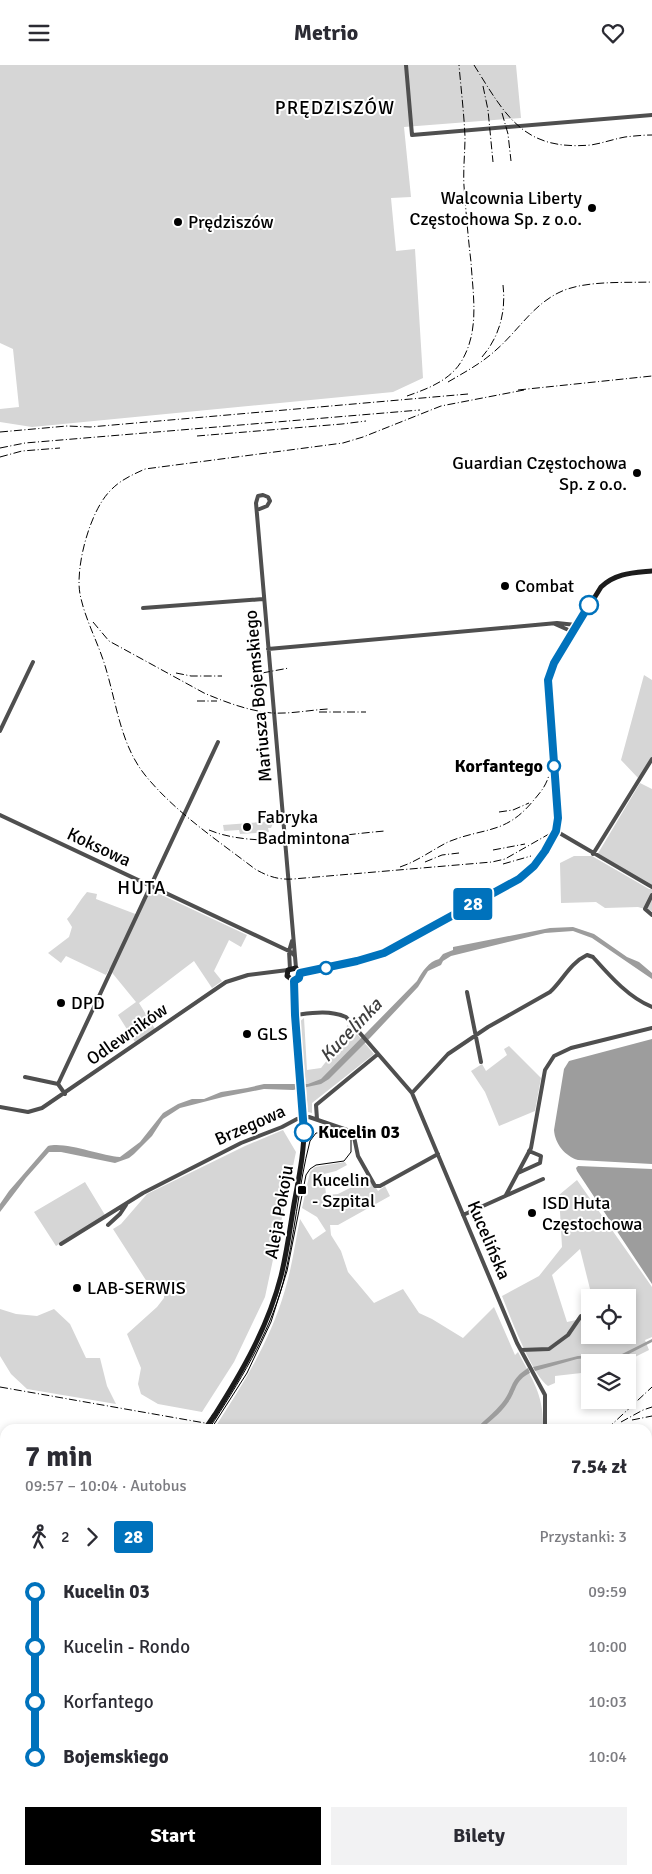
<!DOCTYPE html>
<html lang="pl">
<meta charset="utf-8">
<style>
body{margin:0;font-family:Signika,sans-serif;background:#f2f2f3;color:#2b2b33;height:100vh;display:flex;flex-direction:column;font-size:19px;white-space:nowrap}
*{box-sizing:border-box;margin:0}
p{font-size:16px;color:#7c7c81}
.icon{flex:none;width:28px;height:28px;fill:none;stroke:currentColor;stroke-width:2;stroke-linecap:round;stroke-linejoin:round}
.map{position:relative;flex:1;overflow:hidden}
.drawer{position:absolute;left:0px;top:1359px;width:652px;height:451px;display:flex;flex-direction:column;background:#fff;border-radius:15px 15px 0 0;box-shadow:0 2px 8px #0003}
.drawer>*{flex:none}
.badge{padding:0 10px;border-radius:4px;font-size:18px;line-height:32px}
.tools{position:absolute;left:581px;top:1224px;display:grid;gap:10px}
.tools a{display:grid;place-items:center;width:55px;height:55px;border-radius:0px;background:#fff;box-shadow:0 2px 8px #0003;font-size:25px}
.map>.badge{position:absolute;translate:-50% -50%;box-shadow:0 0 0 2px #fff}
.legs{display:flex;align-items:center;gap:8px;height:55px;padding:0 25px;font-size:16px}
.legs p{margin-inline-start:auto}
.head{display:flex;align-items:center;justify-content:space-between;height:85px;padding:0 25px}
h1{font-size:28px;font-weight:800;line-height:38px}
.action{display:flex;gap:10px;margin-top:auto;padding:10px 25px}
.action a{flex:1;height:58px;border-radius:0px;background:#000;color:#fff;font-size:20px;font-weight:800;line-height:58px;text-align:center}
.action a+a{background:#f2f2f3;color:#2b2b33}
ul{padding:0 25px;list-style:none}
li{display:flex;align-items:center;gap:18px;height:55px;font-size:19px}
li i{display:grid;place-items:center;width:8px;height:100%;margin:0 6px;background:currentColor}
li i::after{content:'';width:12px;height:12px;margin:-6px;border:4px solid;border-radius:50%;background:#fff}
li p{margin-inline-start:auto}
li:first-child i{background:linear-gradient(#0000 50%,currentColor 0)}
li:last-child i{background:linear-gradient(currentColor 50%,#0000 0)}
header{display:flex;justify-content:space-between;align-items:center;height:65px;padding:0 25px;background:#fff;font-size:22px;font-weight:800}
.map>svg:first-child{display:block}
</style>
<header><svg class="icon" aria-label="menu" viewBox="0 0 24 24"><path d="M4 6h16M4 12h16M4 18h16"/></svg>Metrio<svg class="icon" aria-label="heart" viewBox="0 0 24 24"><path d="M12 20l-8-8c-3-5 5-10 8-4 3-6 11-1 8 4z"/></svg></header>
<div class="map">
<svg width="652" height="1809" viewBox="0 0 652 1809">
<rect width="100%" height="100%" fill="#fff"/>
<!-- green -->
<path fill="#d6d6d6" fill-rule="evenodd" d="M 0,0 L 516,0 L 521,53 L 404,62 L 411,132 L 391,133 L 396,186 L 415,184 L 423,313 L 393,327 L 32,362 L 0,357 L 0,344 L 19,342 L 13,284 L 0,278 Z
M 644,610 L 652,615 L 652,694 L 639,714 L 621,695 Z
M 640,718 L 652,724 L 652,822 L 597,790 Z
M 274,756 L 271,763 L 268,763 L 269,767 L 240,769 L 239,765 L 224,766 L 223,760 Z
M 574,791 L 592,791 L 649,824 L 652,824 L 652,846 L 638,842 L 605,843 L 596,837 L 561,838 L 560,798 Z
M 151,825 L 247,870 L 241,882 L 229,875 L 214,906 L 222,916 L 212,923 L 194,896 L 139,938 L 155,964 L 135,977 L 118,950 L 136,937 L 109,904 L 106,910 L 66,891 L 61,898 L 48,888 L 69,872 L 72,862 L 67,854 C 75,845 79,836 87,827 L 97,829 L 96,834 L 138,850 Z
M 304,953 L 307,1005 L 321,1003 L 346,971 L 347,960 L 352,963 L 374,989 L 312,1038 L 312,1048 L 308,1047 L 304,999 L 302,999 L 299,957 Z
M 509,981 L 541,1013 L 535,1046 L 499,1061 L 485,1027 L 471,1006 L 482,999 L 486,1006 L 507,990 L 504,984 Z
M 283,1065 L 296,1087 L 265,1232 L 234,1297 L 202,1347 L 158,1339 L 141,1329 L 138,1319 L 141,1303 L 127,1269 L 157,1242 L 164,1233 L 164,1224 L 149,1220 L 113,1164 L 121,1159 L 147,1129 L 245,1081 Z
M 345,1097 L 347,1100 L 336,1106 L 324,1109 L 326,1130 L 338,1129 L 370,1113 L 378,1126 L 385,1121 L 390,1131 L 338,1160 L 330,1160 L 331,1170 L 341,1186 L 348,1207 L 374,1238 L 403,1224 L 419,1248 L 432,1254 L 463,1273 L 494,1242 L 515,1290 L 518,1287 C 533,1316 544,1330 543,1364 L 214,1364 C 243,1319 270,1277 285,1225 C 292,1202 295,1178 300,1154 L 313,1175 L 326,1166 L 317,1152 L 302,1143 L 310,1107 L 315,1102 Z
M 577,1115 L 652,1222 L 652,1272 L 645,1275 L 649,1285 L 625,1297 L 590,1298 L 590,1307 L 555,1311 L 555,1318 L 548,1321 C 532,1310 510,1251 502,1231 L 539,1211 L 562,1182 L 559,1130 ZM 580,1184 L 592,1232 L 628,1232 L 628,1270 L 590,1270 L 590,1252 L 567,1257 L 552,1210 Z
M 85,1117 L 105,1150 L 56,1181 L 34,1147 Z
M 0,1244 L 16,1249 L 37,1251 L 54,1244 L 70,1259 L 86,1293 L 100,1293 L 107,1321 L 116,1339 L 27,1324 L 11,1309 L 0,1291 Z
M 5,1659 L 5,1735 L 0,1728 L 0,1667 Z"/>
<!-- water -->
<path fill="#9d9d9d" d="M 573,862 L 594,869 L 627,892 L 639,897 L 652,908 L 652,914 L 592,873 L 573,866 L 545,868 L 451,891 L 443,896 L 441,900 L 428,906 L 418,922 L 371,972 L 329,1014 L 321,1019 L 293,1025 L 264,1024 L 223,1032 L 180,1043 L 163,1054 L 152,1071 L 134,1089 L 129,1093 L 115,1098 L 61,1087 L 49,1087 L 26,1113 L 0,1147 L 0,1139 L 9,1126 L 48,1081 C 65,1076 101,1091 120,1092 L 140,1077 L 163,1048 L 178,1039 L 192,1034 L 204,1034 L 221,1027 L 247,1023 L 264,1019 L 308,1019 L 321,1014 L 417,916 C 422,907 429,896 439,894 L 443,889 L 453,885 L 453,882 L 550,863 Z
M 652,974 L 652,1099 L 578,1095 C 565,1091 555,1079 554,1065 L 564,1004 L 569,996 Z
M 578,1101 L 652,1104 L 652,1219 L 577,1106 L 576,1103 Z
M 652,1274 L 652,1277 L 623,1292 L 597,1292 L 577,1294 L 535,1306 L 533,1302 L 578,1291 L 622,1289 Z
M 528,1303 L 530,1308 C 514,1316 517,1326 507,1339 C 500,1349 490,1356 481,1364 L 476,1364 C 484,1355 494,1348 502,1338 C 514,1323 509,1315 528,1303 Z"/>
<g fill="none" stroke-linecap="round" stroke-linejoin="round">
<!-- street -->
<path stroke="#4f4f4f" stroke-width="4" d="M 406,0 L 412,70 L 652,50
M 257,445 L 267,441 L 270,436 L 268,432 L 263,430 L 258,431 L 256,438 L 296,903
M 143,543 L 263,534
M 555,559 L 573,567
M 268,584 L 557,558 L 576,560
M 0,666 L 33,597
M 0,750 L 291,887 L 294,890
M 556,766 L 652,822
M 593,789 L 652,694
M 652,830 L 645,844 L 652,850
M 290,904 L 289,886 L 292,876
M 467,927 L 481,997
M 295,950 C 312,948 329,945 346,952 L 412,1028 L 517,1278 L 545,1330 L 545,1364
M 25,1012 L 58,1019
M 412,1028 L 448,989 L 488,962 L 550,927 C 563,915 570,898 587,890 L 593,892 C 610,911 628,932 652,942
M 65,1029 L 58,1019 L 218,677
M 0,1042 L 28,1047 L 42,1043 L 226,917 L 248,910 L 288,905
M 317,1054 L 316,1040 L 378,989
M 518,1108 L 540,1098 L 541,1091 L 529,1086
M 506,1130 L 531,1083 L 545,1005 L 554,991 L 571,983 L 652,963
M 463,1150 L 543,1114
M 108,1160 L 120,1149 L 126,1140
M 61,1179 L 143,1128 L 241,1078 L 282,1062 L 297,1054 L 309,1052 L 353,1067 L 358,1091 L 375,1121 L 380,1121 L 438,1089
M 521,1285 L 549,1284 L 568,1270 L 581,1251
M 0,1381 L 5,1384
M 0,1452 L 5,1454
M 0,1492 L 5,1495
M 0,1588 L 5,1598
M 648,1600 L 652,1598
M 0,1663 L 5,1655
M 648,1679 L 652,1678
M 0,1755 L 5,1761
M 648,1759 L 652,1758
M 58,1805 L 61,1809
M 578,1805 L 579,1809
M 632,1807 L 633,1809
M 4,1809 L 8,1805
M 116,1809 L 119,1805
M 270,1809 L 275,1805
M 412,1809 L 415,1805
M 515,1809 L 519,1805"/>
<!-- secondary -->
<path stroke="#1c1c1c" stroke-width="5" d="M 300,908 L 357,896 L 384,888 L 519,814 C 539,800 555,778 558,753 L 548,624 L 548,615 L 554,598 L 601,522 C 616,508 632,508 652,506
M 294,916 L 287,911 L 288,905 L 296,903 L 300,908
M 214,1351 C 242,1307 268,1262 281,1211 C 287,1187 290,1163 294,1139 C 299,1112 305,1084 304,1056 C 303,1009 294,963 294,916
M 0,1405 L 5,1405
M 536,1805 L 540,1809"/>
<!-- tram -->
<path stroke="#000" stroke-width="1" d="M 209,1364 C 239,1317 268,1272 283,1218 C 295,1171 298,1122 310,1076 L 316,1068 L 339,1067 L 346,1069 L 351,1074 L 351,1087 L 344,1096 L 316,1100 L 310,1104 L 306,1110 L 287,1206 L 271,1257 L 247,1308 L 211,1364
M 484,1805 L 486,1809
M 512,1805 L 514,1809
M 527,1805 L 531,1809"/>
<!-- rail -->
<path stroke="#000" stroke-width="1" stroke-dasharray="8 2.5 1 2.5" stroke-linecap="butt" d="M 474,0 C 506,51 523,86 591,80 C 603,78 614,74 625,72 C 634,71 643,70 652,70
M 483,21 L 488,45 L 493,97
M 502,48 L 508,69 L 511,96
M 482,292 C 500,271 506,246 503,220
M 448,317 C 465,307 482,298 496,285 C 517,267 532,241 558,228 C 583,215 624,218 652,217
M 518,325 L 652,311
M 524,325 L 441,341 L 363,372 L 343,378 L 145,404 C 132,410 120,415 110,426 C 90,446 75,502 80,529 C 85,555 99,579 106,604 C 117,641 121,680 145,710 C 175,747 217,775 255,804 C 267,811 278,815 293,814 L 492,797 L 505,794 L 549,769
M 407,331 C 427,324 449,316 461,297 C 480,266 473,231 471,197 C 468,172 466,147 464,121 C 463,105 465,88 465,72 C 464,48 461,24 459,0
M 0,367 L 67,361 L 90,362 L 468,329
M 197,371 L 342,359 L 366,356
M 0,383 L 25,378 L 420,345
M 0,392 L 22,386 L 60,383
M 93,557 L 109,576 L 204,628 C 225,637 249,646 272,648 C 291,649 310,645 328,644
M 176,608 L 191,611 L 222,611
M 262,608 L 289,603
M 197,636 L 217,636
M 319,647 L 366,647
M 499,747 L 513,745 L 529,738
M 209,765 C 257,785 334,770 385,766
M 493,785 L 525,779
M 425,797 L 442,790 L 459,788
M 503,799 L 531,791
M 400,802 C 418,796 432,785 448,777 C 484,762 505,770 533,736 C 540,728 546,721 549,710
M 0,1322 L 239,1364
M 632,1355 L 652,1351
M 621,1357 L 643,1345 L 652,1342
M 607,1364 L 652,1322
M 648,1612 L 652,1609
M 648,1624 L 652,1621
M 430,1809 L 434,1805
M 446,1809 L 449,1805
M 455,1809 L 459,1805
M 470,1809 L 473,1805"/>
<!-- secondary-bridge -->
<path stroke="#1c1c1c" stroke-width="5" d="M 205,1364 L 214,1351"/>
</g>
<g fill="none" stroke-linecap="round" stroke-linejoin="round">
<!-- line-1 casing -->
<g stroke="#fff" stroke-width="11">
<path id="line-1" d="M 304,1067 L 295,950 L 294,916 L 299,913 L 300,908 L 357,896 L 384,888 L 519,814 L 534,801 L 545,786 L 556,766 L 558,753 L 548,615 L 554,598 L 589,540"/>
</g>
<!-- line-1 -->
<use href="#line-1" stroke="#0072bc" stroke-width="8"/>
</g>
<!-- markers -->
<g fill="#000" stroke="#fff" stroke-width="2">
<circle cx="592" cy="143" r="5"/>
<circle cx="178" cy="157" r="5"/>
<circle cx="637" cy="408" r="5"/>
<circle cx="505" cy="521" r="5"/>
<circle cx="247" cy="762" r="5"/>
<circle cx="61" cy="938" r="5"/>
<circle cx="247" cy="969" r="5"/>
<rect x="297" y="1120" width="10" height="10" rx="2.5"/>
<circle cx="532" cy="1148" r="5"/>
<circle cx="77" cy="1223" r="5"/>
</g>
<g fill="#fff" stroke="#0072bc" stroke-width="2.5">
<circle cx="589" cy="540" r="9"/>
<circle cx="554" cy="701" r="6"/>
<circle cx="326" cy="903" r="6"/>
<circle cx="304" cy="1067" r="9"/>
</g>
<g text-anchor="middle" dominant-baseline="central" stroke-width="4" stroke-linejoin="round" paint-order="stroke">
<!-- poi labels -->
<g font-size="18" fill="#000" stroke="#fff" text-anchor="start">
<text x="582" y="133" text-anchor="end">Walcownia Liberty<tspan x="582" dy="21">Częstochowa Sp. z o.o.</tspan></text>
<text x="188" y="157">Prędziszów</text>
<text x="627" y="398" text-anchor="end">Guardian Częstochowa<tspan x="627" dy="21">Sp. z o.o.</tspan></text>
<text x="515" y="521">Combat</text>
<text x="257" y="752">Fabryka<tspan x="257" dy="21">Badmintona</tspan></text>
<text x="71" y="938">DPD</text>
<text x="257" y="969">GLS</text>
<text x="312" y="1115">Kucelin<tspan x="312" dy="21">- Szpital</tspan></text>
<text x="542" y="1138">ISD Huta<tspan x="542" dy="21">Częstochowa</tspan></text>
<text x="87" y="1223">LAB-SERWIS</text>
</g>
<!-- street labels -->
<g font-size="18" fill="#000" stroke="#fff">
<text transform="translate(258 631) rotate(-95)">Mariusza Bojemskiego</text>
<text transform="translate(99 782) rotate(25)">Koksowa</text>
<text transform="translate(127 969) rotate(-35)">Odlewników</text>
<text transform="translate(250 1060) rotate(-24)">Brzegowa</text>
<text transform="translate(279 1147) rotate(-80)">Aleja Pokoju</text>
<text transform="translate(489 1175) rotate(67)">Kucelińska</text>
</g>
<!-- stop labels -->
<g font-size="18" font-weight="bold" fill="#000" stroke="#fff" text-anchor="end">
<text x="543" y="701">Korfantego</text>
<text x="318" y="1067" text-anchor="start">Kucelin 03</text>
</g>
<!-- neighbourhood labels -->
<g font-size="19" letter-spacing="1" fill="#000" stroke="#fff">
<text x="335" y="43">PRĘDZISZÓW</text>
<text x="142" y="823">HUTA</text>
</g>
<!-- water labels -->
<g font-size="19" font-style="italic" fill="#3e3e3e" stroke="#fff">
<text transform="translate(351 965) rotate(-46)">Kucelinka</text>
</g>
</g>
</svg>
<div class="tools">
<a><svg class="icon" aria-label="locate" viewBox="0 0 24 24"><circle cx="12" cy="12" r="6"/><path d="M12 2v4M12 18v4M2 12h4M18 12h4"/></svg></a>
<a><svg class="icon" aria-label="layers" viewBox="0 0 24 24"><path d="M12 4l9 5-9 5-9-5zM3 14l9 5 9-5"/></svg></a>
</div>
<b class="badge" style="left:473px;top:839px;background:#0072bc;color:#fff">28</b>
<section class="drawer">
<div class="head"><div><h1>7 min</h1><p>09:57 – 10:04 · Autobus</p></div><b>7.54 zł</b></div>
<div class="legs"><svg class="icon" aria-label="walk" viewBox="0 0 24 24"><circle cx="13" cy="4" r="2"/><path d="M13 8l-2 6 4 7M11 14l-3 7M7 12l3-4h3l4 4"/></svg>2<svg class="icon" aria-label="forward" viewBox="0 0 24 24"><path d="M9 5l7 7-7 7"/></svg><b class="badge" style="background:#0072bc;color:#fff">28</b><p>Przystanki: 3</p></div>
<ul>
<li><i style="color:#0072bc"></i><b>Kucelin 03</b><p>09:59</p></li>
<li><i style="color:#0072bc"></i><span>Kucelin - Rondo</span><p>10:00</p></li>
<li><i style="color:#0072bc"></i><span>Korfantego</span><p>10:03</p></li>
<li><i style="color:#0072bc"></i><b>Bojemskiego</b><p>10:04</p></li>
</ul>
<div class="action"><a>Start</a><a>Bilety</a></div>
</section>
</div>
